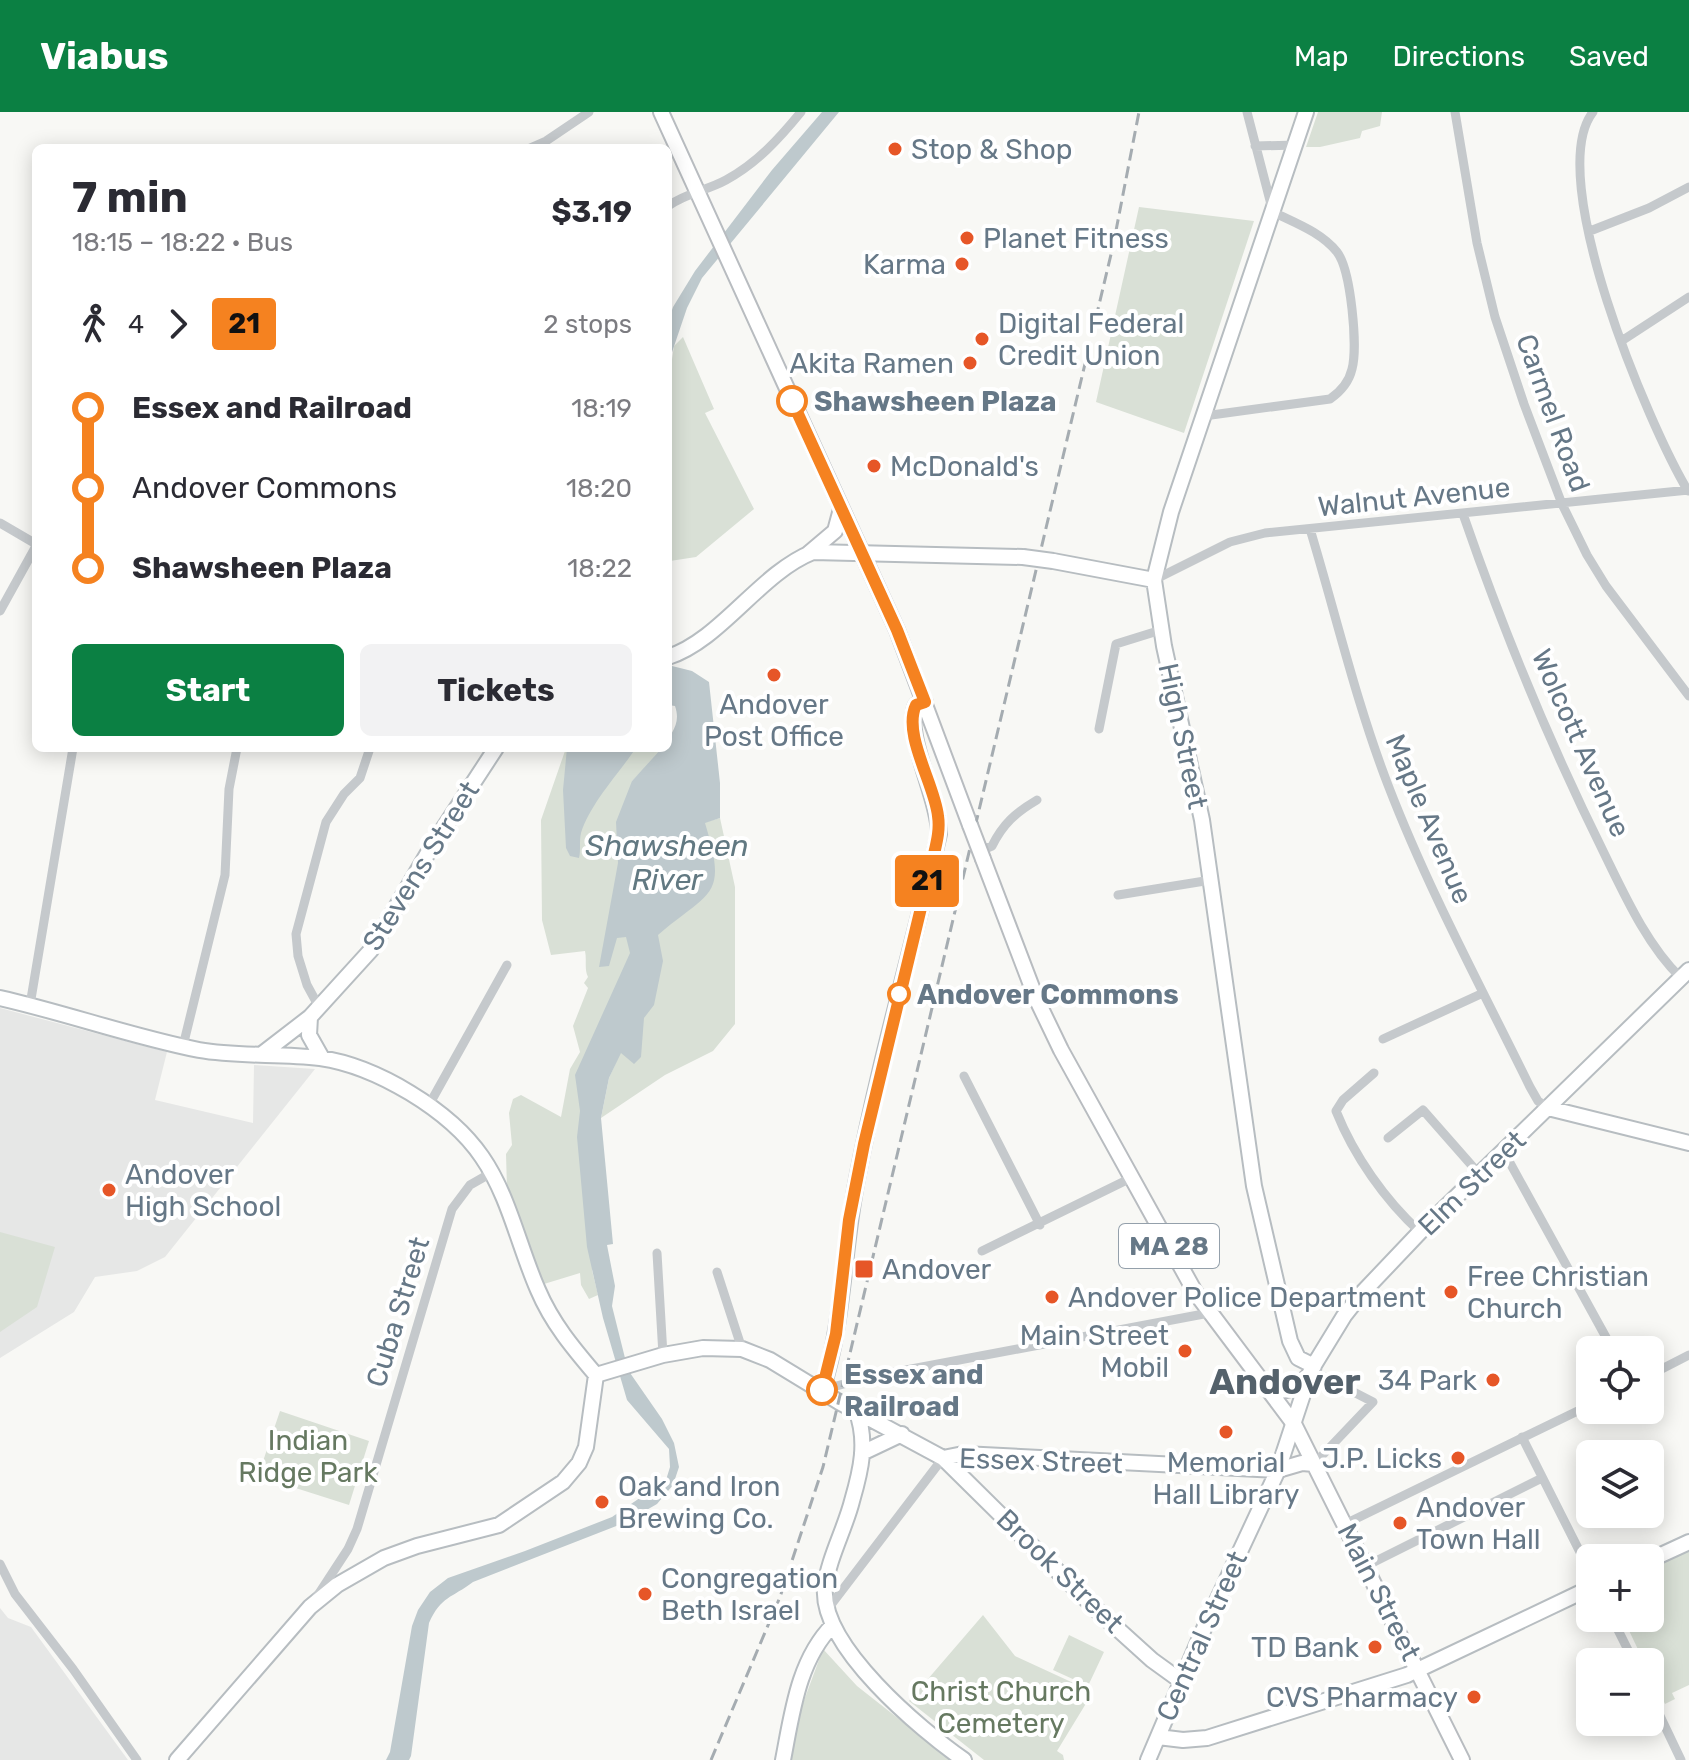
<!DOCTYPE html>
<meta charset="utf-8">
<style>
body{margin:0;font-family:Rubik,sans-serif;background:#f2f2f3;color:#2b2b33;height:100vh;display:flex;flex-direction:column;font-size:30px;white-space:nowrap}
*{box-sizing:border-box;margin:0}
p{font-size:26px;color:#7c7c81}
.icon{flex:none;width:44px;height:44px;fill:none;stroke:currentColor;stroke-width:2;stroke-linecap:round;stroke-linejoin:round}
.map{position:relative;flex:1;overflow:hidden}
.details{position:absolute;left:32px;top:32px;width:640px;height:608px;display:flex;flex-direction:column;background:#fff;border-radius:12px;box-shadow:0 4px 20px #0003}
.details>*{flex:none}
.badge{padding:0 16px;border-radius:6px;font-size:28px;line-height:52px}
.fabs{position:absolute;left:1576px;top:1224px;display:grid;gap:16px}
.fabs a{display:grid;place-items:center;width:88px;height:88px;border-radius:12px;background:#fff;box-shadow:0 4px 20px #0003;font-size:40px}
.map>.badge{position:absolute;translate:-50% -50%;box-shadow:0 0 0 4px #fff}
.legs{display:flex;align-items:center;gap:12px;height:88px;padding:0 40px;font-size:26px}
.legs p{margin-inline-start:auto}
.head{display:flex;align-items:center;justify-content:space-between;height:136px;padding:0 40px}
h1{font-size:44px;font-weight:700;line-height:60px}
.primary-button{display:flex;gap:16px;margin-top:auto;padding:16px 40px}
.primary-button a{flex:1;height:92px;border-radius:12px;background:#0b8043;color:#fff;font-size:32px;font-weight:700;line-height:92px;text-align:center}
.primary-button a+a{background:#f2f2f3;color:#2b2b33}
ul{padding:0 40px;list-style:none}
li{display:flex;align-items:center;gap:28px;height:80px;font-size:30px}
li i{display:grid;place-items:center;width:12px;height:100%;margin:0 10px;background:currentColor}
li i::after{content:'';width:20px;height:20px;margin:-10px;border:6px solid;border-radius:50%;background:#fff}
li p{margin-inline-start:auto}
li:first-child i{background:linear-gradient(#0000 50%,currentColor 0)}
li:last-child i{background:linear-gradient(currentColor 50%,#0000 0)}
header{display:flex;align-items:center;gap:48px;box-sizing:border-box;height:112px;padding:0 40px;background:#0b8043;color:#fff}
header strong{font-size:38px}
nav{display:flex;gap:44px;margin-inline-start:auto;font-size:28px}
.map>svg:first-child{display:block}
</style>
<header>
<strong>Viabus</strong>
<nav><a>Map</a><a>Directions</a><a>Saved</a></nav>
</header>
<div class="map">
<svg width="1689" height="1648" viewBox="0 0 1689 1648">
<rect width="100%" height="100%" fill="#f8f8f5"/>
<!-- built -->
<path fill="#e6e7e6" d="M 0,896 L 167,940 L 155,988 L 253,1011 L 254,953 L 315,957 L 165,1145 L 137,1159 L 95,1165 L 74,1200 L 0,1246 Z
M 0,1496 L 8,1506 L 31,1515 L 128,1648 L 0,1648 Z"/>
<!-- green -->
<path fill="#d9e0d6" d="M 1318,0 L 1382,0 L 1380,14 L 1362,19 L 1360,26 L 1320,35 L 1306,35 Z
M 1139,95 L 1254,109 L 1184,321 L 1096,290 Z
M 683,225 L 714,297 L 705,301 L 754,397 L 696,445 L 670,449 L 668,434 L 668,274 L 674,234 Z
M 566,636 L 666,636 L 632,669 L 635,808 L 630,850 L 597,930 L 592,1158 L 598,1183 L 589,1187 L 581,1173 L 580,1161 L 544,1172 L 507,1077 L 506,1042 L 512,1033 L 509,1001 L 513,987 L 521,983 L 561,1005 L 570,957 L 580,940 L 573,914 L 588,876 L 584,871 L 588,865 C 584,857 587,848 585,839 L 551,843 L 542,808 L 541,708 Z
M 720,706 L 735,775 L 735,912 L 713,939 L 665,963 L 601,1006 L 609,966 L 621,939 L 651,797 L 687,715 Z
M 0,1120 L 55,1135 L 37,1195 L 0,1220 Z
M 280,1299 L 369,1329 L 349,1393 L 258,1364 Z
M 1689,1436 L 1689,1573 L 1672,1581 L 1675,1587 L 1665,1592 L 1650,1562 L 1650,1550 L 1644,1550 L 1623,1506 L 1650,1506 L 1650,1454 Z
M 983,1503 L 1015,1544 L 1093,1580 L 1057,1639 L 1063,1643 L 1064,1648 L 984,1648 L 909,1589 Z
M 1069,1523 L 1104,1540 L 1088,1574 L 1053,1558 Z
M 823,1537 L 857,1574 L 951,1648 L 790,1648 L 799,1602 Z"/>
<!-- water -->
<path fill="#bec9cd" d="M 822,0 L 839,0 L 702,166 L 687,196 L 668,252 L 668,210 L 673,195 L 695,159 L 772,58 Z
M 668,545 L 672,554 L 692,559 L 709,570 L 720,671 L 720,706 L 705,711 C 728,786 711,778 658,823 L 663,849 L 654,893 L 644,906 L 641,945 L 634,952 L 621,941 L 609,966 L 601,1006 L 613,1132 L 607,1133 L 615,1174 L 612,1194 L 628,1258 L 662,1307 L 674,1331 L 679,1355 L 673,1373 L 657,1392 L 624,1411 L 473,1470 C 452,1486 441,1484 429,1511 L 411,1644 L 409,1648 L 386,1648 L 390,1640 L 412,1514 L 418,1498 L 430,1480 L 448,1466 L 525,1439 L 612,1405 L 666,1368 L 670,1355 L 669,1337 L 627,1288 L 603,1206 L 587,1135 L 577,1025 L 580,999 L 575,963 L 630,841 L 626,825 L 617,826 L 609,854 L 599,855 L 618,751 L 616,710 L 632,669 L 662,636 L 668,636 C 668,619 682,615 675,594 L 668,593 Z
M 567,636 L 636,636 C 619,661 590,692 581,721 C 579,729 581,738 579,746 L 570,744 L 566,736 L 563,678 Z"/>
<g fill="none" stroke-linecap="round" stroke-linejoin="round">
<!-- secondary casing -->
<g stroke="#b7bdc1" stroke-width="18">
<path id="secondary" d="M 1306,0 L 1171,400 L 1154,468 L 1164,534 L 1202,708 L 1254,1074 L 1290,1229 L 1298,1246 L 1314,1254
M 1053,449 L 1154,468
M 668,545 C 721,528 760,461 813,440 L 1023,445
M 0,886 C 66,901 133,925 199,938 C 239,945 280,941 320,946 C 376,954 450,998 482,1045 C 509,1084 519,1135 538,1178 C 552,1211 573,1236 596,1263
M 310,905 L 309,923 L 322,946
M 262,942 L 310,905 L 371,838 L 432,734 L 496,636
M 1548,996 L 1689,1031
M 596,1263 L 663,1243 L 703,1236 L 742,1237 L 770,1248 L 839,1290 L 943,1346 L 1100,1501 L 1152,1548 L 1181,1569
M 822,1278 C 844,1209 843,1137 857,1067 C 879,951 912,838 939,722 C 939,687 903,619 916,593 L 925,590
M 856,1298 C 868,1329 861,1358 852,1389 C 845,1417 828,1447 825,1476 C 820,1534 921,1618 964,1648
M 862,1341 L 902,1322
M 943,1346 L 963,1342 L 1278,1358
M 1650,1448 L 1689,1430
M 1158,1625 L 1183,1628 L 1207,1626 L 1407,1563 L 1590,1476
M 177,1648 L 310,1495 L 337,1473 L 384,1446 L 417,1434 L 499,1413 L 563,1370 L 579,1351 L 586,1335 L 596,1263
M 783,1648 C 792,1602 798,1548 833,1513
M 1148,1648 L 1202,1521 L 1278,1358 L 1311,1258 L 1344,1204 L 1363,1180 L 1420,1120 L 1689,858"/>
</g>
<!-- primary casing -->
<g stroke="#b8bcc0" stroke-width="18">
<path id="primary" d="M 661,0 L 897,518 L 970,713
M 809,441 L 835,419 L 841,397
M 983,747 L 1036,886 L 1061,938 L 1195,1180 L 1294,1312 L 1462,1648
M 1265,1274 C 1286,1283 1294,1278 1309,1263
M 1278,1358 L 1302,1351 L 1314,1352"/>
</g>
<!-- street -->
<path stroke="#c5c9cc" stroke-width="9" d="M 1455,0 L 1477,131 L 1495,205 L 1524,292 L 1562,392 L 1587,443 L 1606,474 L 1689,584
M 1593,0 C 1543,64 1649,314 1688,379
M 1255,34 L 1296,33
M 530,36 L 546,29 L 589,0
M 668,94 C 688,80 706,79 726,68 C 757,51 779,27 801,0
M 1590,119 L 1649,96 L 1689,75
M 1623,228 L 1689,185
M 1204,304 L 1330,287 C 1340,280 1349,270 1352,257 C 1358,235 1351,158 1337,140 C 1321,120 1295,111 1273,100 L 1247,0
M 1463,402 C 1503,518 1550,632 1604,741 C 1625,784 1647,833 1681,866
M 0,411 L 36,432
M 1310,417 C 1336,503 1356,590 1388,673 C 1428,777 1481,875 1530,975 L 1538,989 L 1548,996
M 1154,468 L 1230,430 L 1265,421 L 1689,378
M 0,499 L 36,434
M 1099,617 L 1116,532 L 1161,518
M 980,739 L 992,734 C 1003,712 1015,701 1037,688
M 1118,783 L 1211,768
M 30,893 L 73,636
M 319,895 L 307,873 L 298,844 L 296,822 L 326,710 L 344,682 L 360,666 L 370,636
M 1383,927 L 1483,881
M 183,934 L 225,763 L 229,677 L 237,636
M 1374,961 L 1343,988 L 1336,999 C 1354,1044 1385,1088 1420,1120
M 964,964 L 1040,1113
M 429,993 L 507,853
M 1388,1026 L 1423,998 L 1481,1064
M 1504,1040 L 1613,1238
M 982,1139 L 1131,1066
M 657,1141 L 663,1243
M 717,1160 L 742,1237
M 1311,1258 L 1373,1290 L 1314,1352
M 1650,1263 L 1689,1243
M 822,1278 L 869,1265 L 1209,1201
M 1522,1325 L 1590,1460
M 1345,1412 L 1590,1293
M 0,1452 L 15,1482 L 73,1557 L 137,1648
M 1366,1454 L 1542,1366
M 316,1486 L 348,1437 L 357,1417 L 452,1097 L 470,1073 L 491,1061
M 827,1498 L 943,1346
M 1612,1506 L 1634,1550
M 1650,1583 L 1681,1648"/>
<!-- secondary -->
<use href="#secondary" stroke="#fff" stroke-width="14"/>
<!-- primary -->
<use href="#primary" stroke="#fff" stroke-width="14"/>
<!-- rail -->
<path stroke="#a5acb1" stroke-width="3" stroke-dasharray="12 6" stroke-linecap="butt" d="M 711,1648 L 780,1485 L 823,1355 L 1113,134 L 1139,0"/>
<!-- secondary-bridge casing -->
<g stroke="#b7bdc1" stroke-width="18" stroke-linecap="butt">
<path id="secondary-bridge" d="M 1023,445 L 1053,449"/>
</g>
<!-- primary-bridge casing -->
<g stroke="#b8bcc0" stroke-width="18" stroke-linecap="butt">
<path id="primary-bridge" d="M 970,713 L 983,747"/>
</g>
<!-- secondary-bridge -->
<use href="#secondary-bridge" stroke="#fff" stroke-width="14"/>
<!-- primary-bridge -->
<use href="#primary-bridge" stroke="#fff" stroke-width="14"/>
</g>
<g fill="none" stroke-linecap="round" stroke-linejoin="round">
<!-- line-1 casing -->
<g stroke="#fff" stroke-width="18">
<path id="line-1" d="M 792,289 L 897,518 L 925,590 L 916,593 C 902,622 935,673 938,704 C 940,717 937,729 934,742 L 864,1032 L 849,1108 L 836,1222 L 822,1278"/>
</g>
<!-- line-1 -->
<use href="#line-1" stroke="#f58220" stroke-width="12"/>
</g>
<!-- markers -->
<g fill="#e65627" stroke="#fff" stroke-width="3">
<circle cx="895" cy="37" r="8"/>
<circle cx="967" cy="126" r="8"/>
<circle cx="962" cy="152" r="8"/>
<circle cx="982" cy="227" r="8"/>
<circle cx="970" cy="251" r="8"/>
<circle cx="874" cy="354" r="8"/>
<circle cx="774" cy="563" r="8"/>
<circle cx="109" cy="1078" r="8"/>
<rect x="854" y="1147" width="20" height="20" rx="4"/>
<circle cx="1451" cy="1180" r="8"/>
<circle cx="1052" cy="1185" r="8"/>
<circle cx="1185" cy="1239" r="8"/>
<circle cx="1493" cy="1268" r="8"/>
<circle cx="1226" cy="1320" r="8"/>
<circle cx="1458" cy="1346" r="8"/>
<circle cx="602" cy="1390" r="8"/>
<circle cx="1400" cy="1411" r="8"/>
<circle cx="645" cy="1482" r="8"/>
<circle cx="1375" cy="1535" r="8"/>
<circle cx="1474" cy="1585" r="8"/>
</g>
<g fill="#fff" stroke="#f58220" stroke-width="4">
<circle cx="792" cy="289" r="14"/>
<circle cx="899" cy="882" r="10"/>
<circle cx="822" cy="1278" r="14"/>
</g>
<g text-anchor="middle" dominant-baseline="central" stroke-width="8" stroke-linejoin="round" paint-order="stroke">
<!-- shield labels -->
<rect fill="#fff" stroke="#94a0ab" stroke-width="2" x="1119" y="1112" width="100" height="44" rx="6"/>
<g font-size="26" font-weight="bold" fill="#667887">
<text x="1169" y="1134">MA 28</text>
</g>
<!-- poi labels -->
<g font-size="28" fill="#667887" stroke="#fff" text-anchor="start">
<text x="911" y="37">Stop &amp; Shop</text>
<text x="983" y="126">Planet Fitness</text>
<text x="946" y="152" text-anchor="end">Karma</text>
<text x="998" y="211">Digital Federal<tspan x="998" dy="32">Credit Union</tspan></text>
<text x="954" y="251" text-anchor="end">Akita Ramen</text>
<text x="890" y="354">McDonald's</text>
<text x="774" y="592" text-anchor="middle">Andover<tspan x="774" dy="32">Post Office</tspan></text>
<text x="125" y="1062">Andover<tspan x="125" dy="32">High School</tspan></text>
<text x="882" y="1157">Andover</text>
<text x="1467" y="1164">Free Christian<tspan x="1467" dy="32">Church</tspan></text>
<text x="1068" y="1185">Andover Police Department</text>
<text x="1169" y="1223" text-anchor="end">Main Street<tspan x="1169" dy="32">Mobil</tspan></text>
<text x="1477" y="1268" text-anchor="end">34 Park</text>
<text x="1442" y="1346" text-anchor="end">J.P. Licks</text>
<text x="1226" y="1350" text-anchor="middle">Memorial<tspan x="1226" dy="32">Hall Library</tspan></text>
<text x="618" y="1374">Oak and Iron<tspan x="618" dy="32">Brewing Co.</tspan></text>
<text x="1416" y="1395">Andover<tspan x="1416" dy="32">Town Hall</tspan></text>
<text x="661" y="1466">Congregation<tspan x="661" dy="32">Beth Israel</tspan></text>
<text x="1359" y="1535" text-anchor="end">TD Bank</text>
<text x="1458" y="1585" text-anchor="end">CVS Pharmacy</text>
</g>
<!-- stop labels -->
<g font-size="28" font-weight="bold" fill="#667887" stroke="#fff" text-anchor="start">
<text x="814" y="289">Shawsheen Plaza</text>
<text x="917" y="882">Andover Commons</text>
<text x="844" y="1262">Essex and<tspan x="844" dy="32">Railroad</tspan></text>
</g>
<!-- street labels -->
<g font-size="28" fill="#667887" stroke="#fff">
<text transform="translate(1553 301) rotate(70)">Carmel Road</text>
<text transform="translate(1414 385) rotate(-6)">Walnut Avenue</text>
<text transform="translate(1183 624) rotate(78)">High Street</text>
<text transform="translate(1581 631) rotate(66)">Wolcott Avenue</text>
<text transform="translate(1429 707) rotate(67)">Maple Avenue</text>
<text transform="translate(421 754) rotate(-58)">Stevens Street</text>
<text transform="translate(1472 1071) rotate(-44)">Elm Street</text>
<text transform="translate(398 1200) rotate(-73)">Cuba Street</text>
<text transform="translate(1041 1349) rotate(2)">Essex Street</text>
<text transform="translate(1060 1459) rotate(44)">Brook Street</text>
<text transform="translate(1379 1480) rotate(63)">Main Street</text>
<text transform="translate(1202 1524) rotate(-66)">Central Street</text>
</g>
<!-- park labels -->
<g font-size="28" fill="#667961" stroke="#fff">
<text x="308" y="1328">Indian<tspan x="308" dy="32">Ridge Park</tspan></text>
<text x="1001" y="1579">Christ Church<tspan x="1001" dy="32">Cemetery</tspan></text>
</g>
<!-- water labels -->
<g font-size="30" font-style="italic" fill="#627982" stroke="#fff">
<text x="667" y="734">Shawsheen<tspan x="667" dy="34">River</tspan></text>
</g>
<!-- district labels -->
<g font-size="36" font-weight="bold" fill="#54616b" stroke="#fff">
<text x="1285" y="1269">Andover</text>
</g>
</g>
</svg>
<div class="fabs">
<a><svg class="icon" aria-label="locate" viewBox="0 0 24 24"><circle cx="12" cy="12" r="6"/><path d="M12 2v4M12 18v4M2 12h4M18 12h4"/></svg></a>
<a><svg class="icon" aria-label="layers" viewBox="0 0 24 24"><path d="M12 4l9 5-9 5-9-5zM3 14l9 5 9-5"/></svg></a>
<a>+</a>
<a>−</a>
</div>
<b class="badge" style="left:927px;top:769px;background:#f58220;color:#111">21</b>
<section class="details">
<div class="head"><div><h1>7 min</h1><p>18:15 – 18:22 · Bus</p></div><b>$3.19</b></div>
<div class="legs"><svg class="icon" aria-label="walk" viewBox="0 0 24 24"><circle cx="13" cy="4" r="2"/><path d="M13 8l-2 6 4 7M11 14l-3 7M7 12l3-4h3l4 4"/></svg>4<svg class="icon" aria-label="forward" viewBox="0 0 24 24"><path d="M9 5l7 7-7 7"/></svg><b class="badge" style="background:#f58220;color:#111">21</b><p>2 stops</p></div>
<ul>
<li><i style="color:#f58220"></i><b>Essex and Railroad</b><p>18:19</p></li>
<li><i style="color:#f58220"></i><span>Andover Commons</span><p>18:20</p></li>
<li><i style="color:#f58220"></i><b>Shawsheen Plaza</b><p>18:22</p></li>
</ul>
<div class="primary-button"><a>Start</a><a>Tickets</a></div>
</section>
</div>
